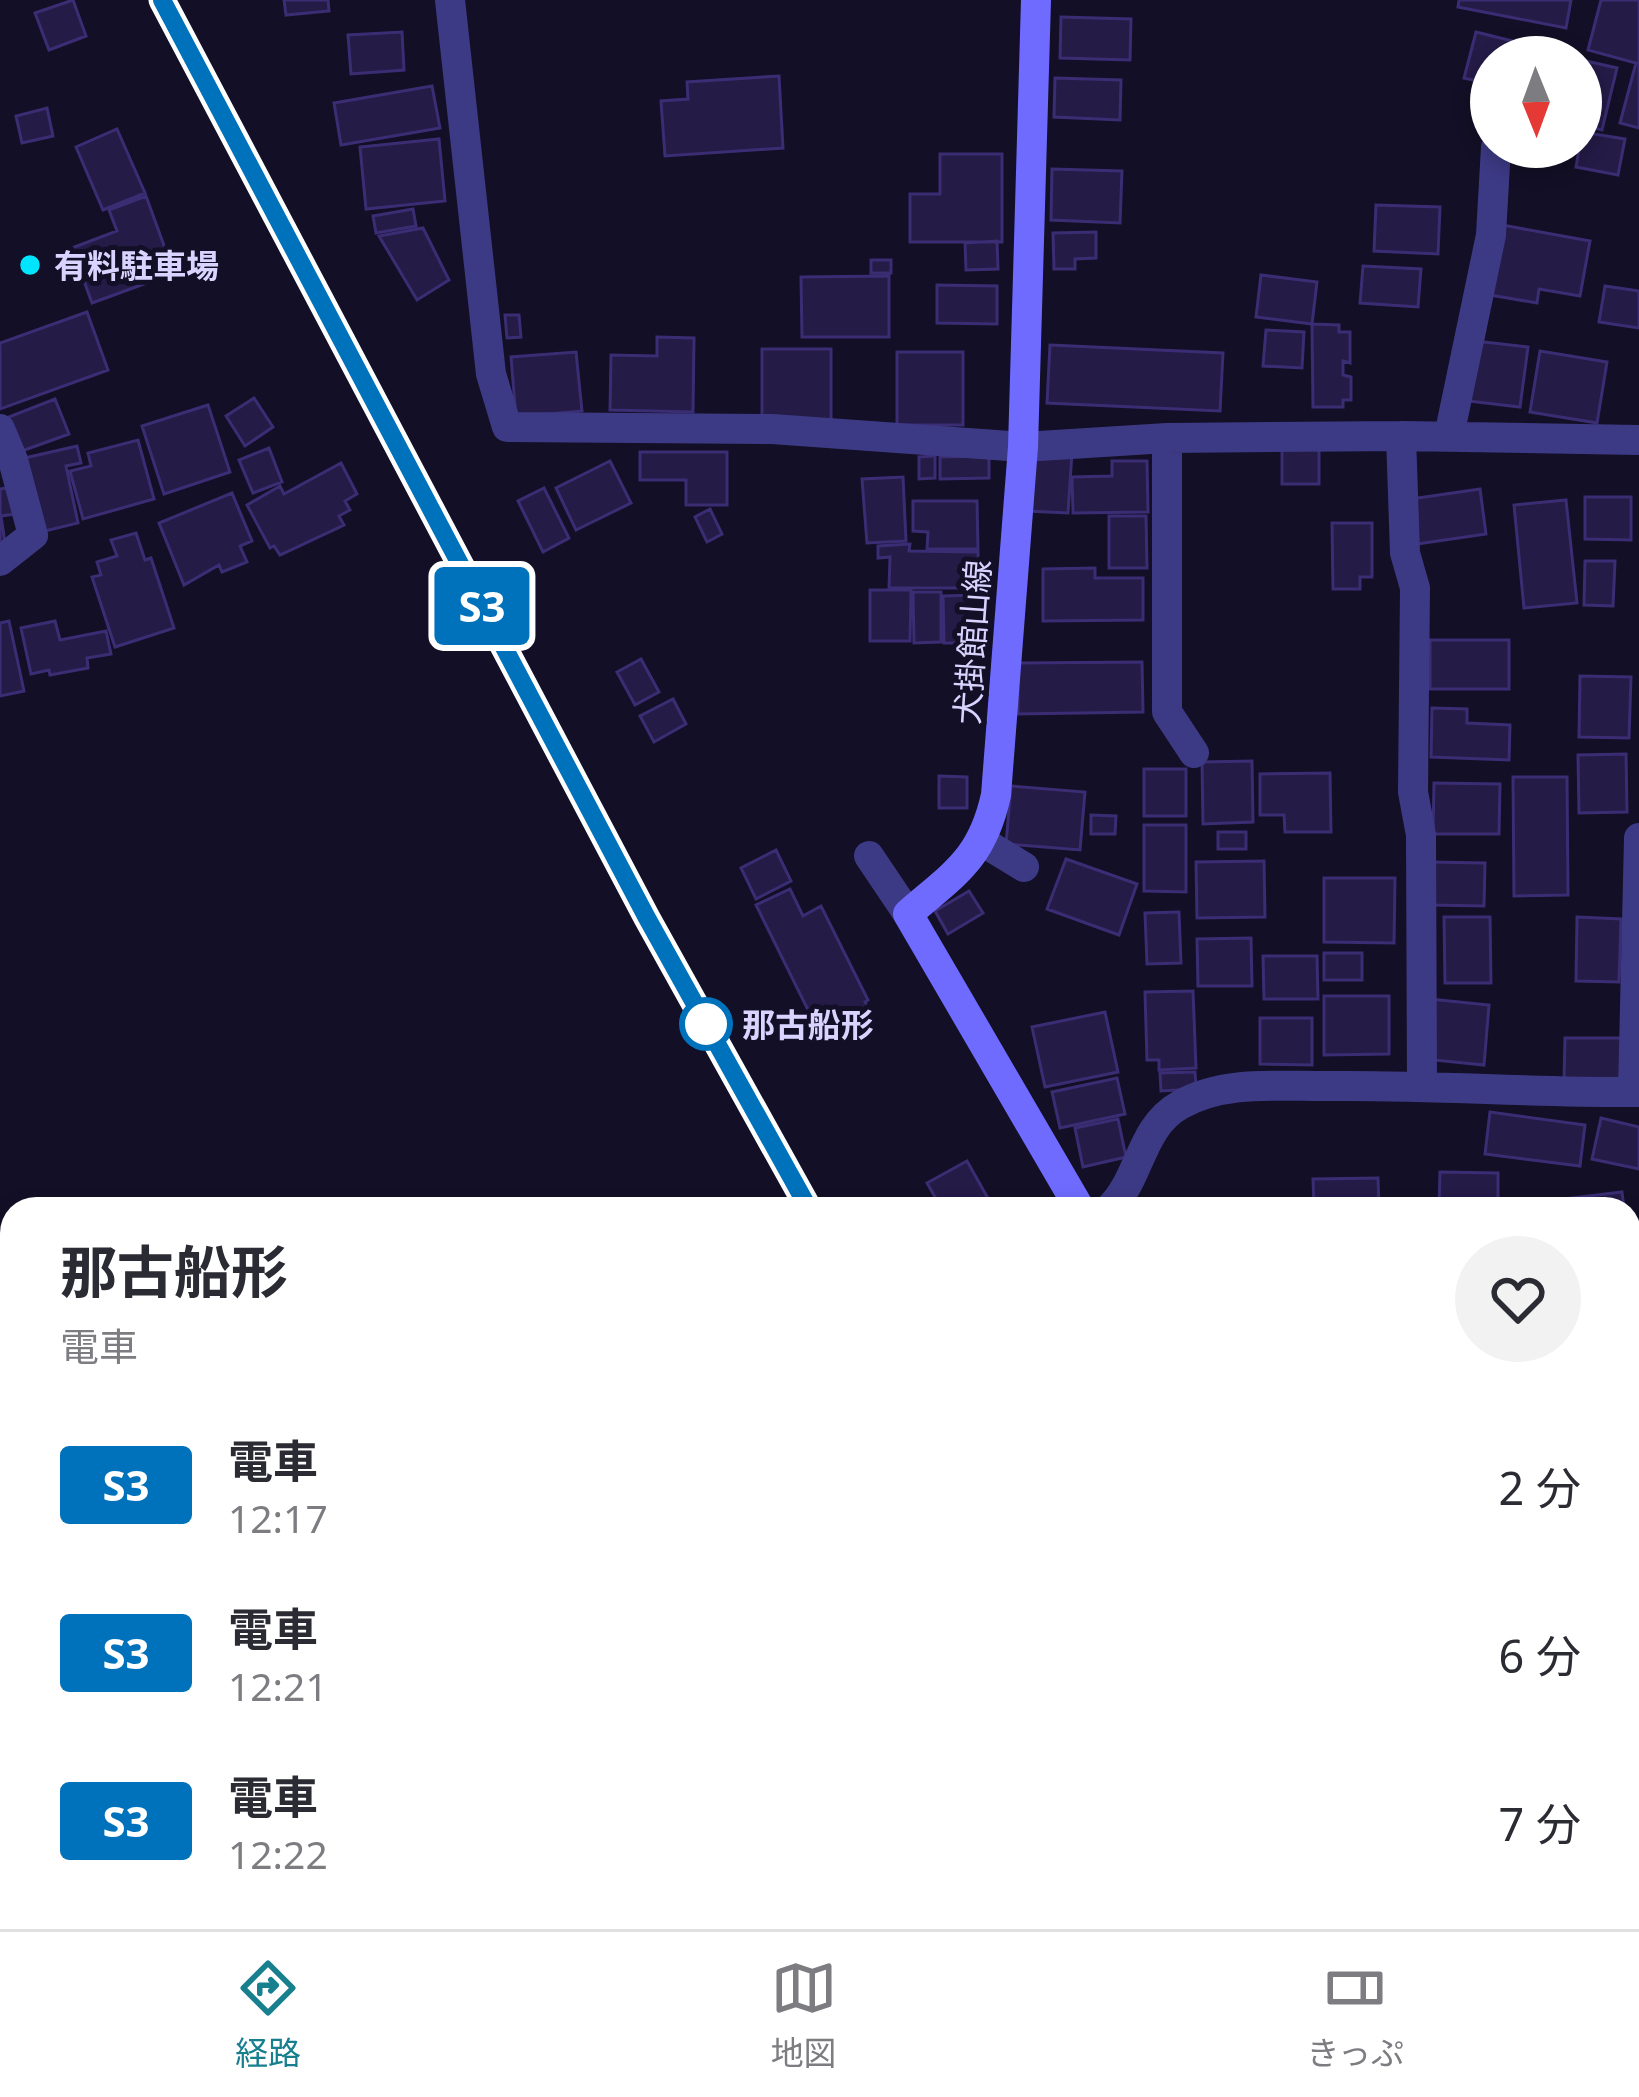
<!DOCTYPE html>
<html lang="ja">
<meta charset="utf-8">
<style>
body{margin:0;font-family:"Noto Sans","Noto Sans JP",sans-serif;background:#f2f2f3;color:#2b2b33;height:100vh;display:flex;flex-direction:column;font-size:45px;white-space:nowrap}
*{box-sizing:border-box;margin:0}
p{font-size:39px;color:#7c7c81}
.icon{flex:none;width:66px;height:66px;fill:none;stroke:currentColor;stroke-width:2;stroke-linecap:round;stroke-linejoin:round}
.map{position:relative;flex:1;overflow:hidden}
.drawer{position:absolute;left:0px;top:1197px;width:1641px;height:732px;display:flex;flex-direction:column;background:#fff;border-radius:36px 36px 0 0;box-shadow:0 6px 18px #0003}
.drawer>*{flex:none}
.badge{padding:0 24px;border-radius:9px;font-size:42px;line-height:78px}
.needle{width:78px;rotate:179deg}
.fabs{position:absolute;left:1470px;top:36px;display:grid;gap:24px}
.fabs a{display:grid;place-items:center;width:132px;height:132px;border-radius:50%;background:#fff;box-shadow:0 6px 18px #0003;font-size:60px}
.map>.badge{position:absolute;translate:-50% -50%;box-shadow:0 0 0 6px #fff}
.round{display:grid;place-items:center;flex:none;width:126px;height:126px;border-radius:63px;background:#f2f2f3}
.summary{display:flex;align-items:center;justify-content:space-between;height:204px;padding:0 60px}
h1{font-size:57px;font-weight:700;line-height:90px}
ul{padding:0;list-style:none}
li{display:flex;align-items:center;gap:36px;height:168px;padding:0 60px}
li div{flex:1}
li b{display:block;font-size:45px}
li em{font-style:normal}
li .badge{min-width:132px;font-weight:700;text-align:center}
.tabs{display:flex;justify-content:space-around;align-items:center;height:168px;border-top:3px solid #e1e1e2;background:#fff;font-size:33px;color:#7c7c81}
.tabs a{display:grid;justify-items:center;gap:6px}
.tabs .selected{color:#187f8f}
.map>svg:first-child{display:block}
</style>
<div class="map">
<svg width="1639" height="1929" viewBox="0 0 1639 1929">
<rect width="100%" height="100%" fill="#130f26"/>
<!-- building -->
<path fill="#241b47" stroke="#3b2d73" stroke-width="3" d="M 73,0 L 86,36 L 49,50 L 35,13 Z
M 284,0 L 328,0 L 329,11 L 286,15 Z
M 1459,0 L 1571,0 L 1566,28 L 1458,7 Z
M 1601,0 L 1639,0 L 1639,128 L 1620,123 L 1636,63 L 1588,50 Z
M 1061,17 L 1131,19 L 1130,60 L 1060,58 Z
M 402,32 L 404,70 L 351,74 L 348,35 Z
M 1476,32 L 1561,53 L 1560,57 L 1491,57 L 1491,84 L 1464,78 Z
M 1586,61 L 1617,68 L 1602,130 L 1581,125 L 1581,82 Z
M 779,76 L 783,148 L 665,156 L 661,101 L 688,99 L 687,82 Z
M 1055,78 L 1121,80 L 1120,120 L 1054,117 Z
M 432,86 L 440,128 L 341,145 L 334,103 Z
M 47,108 L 53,136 L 22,143 L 16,116 Z
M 117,129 L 145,193 L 103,210 L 76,147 Z
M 1582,132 L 1625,139 L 1618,175 L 1576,167 Z
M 439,139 L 445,201 L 366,209 L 360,147 Z
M 940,154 L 1002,154 L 1002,242 L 910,242 L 910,194 L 940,194 Z
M 1052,169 L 1122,171 L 1120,223 L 1051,220 Z
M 146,196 L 174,273 L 92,303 L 72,248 L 117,231 L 109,210 Z
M 1376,205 L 1440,207 L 1438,254 L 1374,251 Z
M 413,209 L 416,226 L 376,233 L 373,216 Z
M 1502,225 L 1590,241 L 1580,296 L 1539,289 L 1537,303 L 1490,295 Z
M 423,228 L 449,280 L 417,300 L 379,236 Z
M 1096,232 L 1096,258 L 1075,259 L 1075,269 L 1054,269 L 1053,233 Z
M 997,241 L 998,269 L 966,270 L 965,243 Z
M 871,260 L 891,260 L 891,273 L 871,273 Z
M 1363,266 L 1421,269 L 1418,307 L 1360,303 Z
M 1261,275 L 1317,282 L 1312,324 L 1256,317 Z
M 889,276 L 889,337 L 802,337 L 801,277 Z
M 937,285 L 997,286 L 997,324 L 937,323 Z
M 1605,286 L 1639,291 L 1639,328 L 1599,322 Z
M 87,312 L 108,370 L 0,409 L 0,343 Z
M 505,315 L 519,315 L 521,337 L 507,338 Z
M 1312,324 L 1339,325 L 1339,332 L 1350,332 L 1350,363 L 1343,361 L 1343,375 L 1351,377 L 1351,400 L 1343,400 L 1343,407 L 1313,407 Z
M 1266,330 L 1304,332 L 1302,368 L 1263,366 Z
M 657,337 L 694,338 L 693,412 L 610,410 L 611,355 L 657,356 Z
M 1475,341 L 1528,347 L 1520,407 L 1468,401 Z
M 1050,345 L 1223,353 L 1220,411 L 1047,403 Z
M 762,349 L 831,349 L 831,420 L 762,420 Z
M 1540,351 L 1607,362 L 1597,423 L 1530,412 Z
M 576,352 L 582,411 L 516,417 L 511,357 Z
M 897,352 L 963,352 L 963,425 L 897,425 Z
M 254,398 L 273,427 L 245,446 L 226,416 Z
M 55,399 L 69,434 L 19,452 L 6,418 Z
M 208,405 L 230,472 L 164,494 L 142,426 Z
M 138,440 L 154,499 L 83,519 L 70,471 L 91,466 L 88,453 Z
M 1282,442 L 1319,443 L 1319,484 L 1282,484 Z
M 77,446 L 81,463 L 66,466 L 78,523 L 41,532 L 25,458 Z
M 269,448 L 282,482 L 253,493 L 239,460 Z
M 1031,450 L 1072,452 L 1068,513 L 1027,511 Z
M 640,452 L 727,452 L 727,505 L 686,505 L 686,480 L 640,480 Z
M 935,456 L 935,478 L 919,479 L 919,457 Z
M 989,456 L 989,478 L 940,479 L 940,457 Z
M 610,461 L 631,503 L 576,530 L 556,488 Z
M 1112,461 L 1147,461 L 1148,512 L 1073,513 L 1072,477 L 1112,476 Z
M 341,463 L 357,494 L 345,501 L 350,510 L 339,516 L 344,525 L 280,555 L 274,546 L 270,548 L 247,505 L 280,486 L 284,494 Z
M 903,477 L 906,541 L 867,543 L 862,479 Z
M 12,487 L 16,514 L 1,516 L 5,543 L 0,544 L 0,489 Z
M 544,488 L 569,538 L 543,552 L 518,501 Z
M 1480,489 L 1486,534 L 1417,544 L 1411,499 Z
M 232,493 L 252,541 L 240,546 L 247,562 L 222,572 L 219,565 L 184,585 L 159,523 Z
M 1585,497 L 1631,497 L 1631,540 L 1585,539 Z
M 1566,500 L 1577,603 L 1524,608 L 1514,505 Z
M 913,501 L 977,501 L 978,549 L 927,549 L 928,532 L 913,531 Z
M 710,509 L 722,534 L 707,542 L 695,517 Z
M 1109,516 L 1146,516 L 1147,568 L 1109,568 Z
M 1332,523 L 1372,523 L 1372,577 L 1360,577 L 1360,589 L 1333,589 Z
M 136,533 L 145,560 L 151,558 L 174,628 L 115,647 L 92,577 L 101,575 L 97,562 L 117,556 L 111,540 Z
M 910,544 L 909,551 L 978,552 L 979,588 L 889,588 L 890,557 L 878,558 L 878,546 Z
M 1585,561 L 1615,561 L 1613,606 L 1584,605 Z
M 1095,568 L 1095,578 L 1143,578 L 1143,620 L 1043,621 L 1043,569 Z
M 870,590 L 911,590 L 910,641 L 870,641 Z
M 913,592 L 941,592 L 941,642 L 914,643 Z
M 979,595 L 979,615 L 964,615 L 964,643 L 944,643 L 943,596 Z
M 9,621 L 24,691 L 0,696 L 0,623 Z
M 55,621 L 60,640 L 106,631 L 111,654 L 87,658 L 88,668 L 50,675 L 49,670 L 31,674 L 21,628 Z
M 1430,640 L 1509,640 L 1509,689 L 1430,689 Z
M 641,659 L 659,692 L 635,705 L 617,672 Z
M 1142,662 L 1143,712 L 1018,714 L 1018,663 Z
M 1580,676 L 1631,677 L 1629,738 L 1579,737 Z
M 673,699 L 686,724 L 654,742 L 640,716 Z
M 1432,708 L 1467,709 L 1467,723 L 1510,725 L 1509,760 L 1431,757 Z
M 1626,754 L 1627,812 L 1579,813 L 1578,755 Z
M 1252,761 L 1253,822 L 1203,824 L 1202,762 Z
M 1144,769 L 1186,769 L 1186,816 L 1144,816 Z
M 1330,773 L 1331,832 L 1285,832 L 1284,815 L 1260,815 L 1260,774 Z
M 939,776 L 967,777 L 967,808 L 939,808 Z
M 1513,777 L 1567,777 L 1568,895 L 1514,896 Z
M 1434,783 L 1500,784 L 1499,834 L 1433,834 Z
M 1011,786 L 1085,792 L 1080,850 L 1006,844 Z
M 1091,815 L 1116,816 L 1115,834 L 1091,834 Z
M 1144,825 L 1186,825 L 1186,892 L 1144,891 Z
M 1218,832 L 1246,832 L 1246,849 L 1218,849 Z
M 776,850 L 791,881 L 756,899 L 741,868 Z
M 1066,859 L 1137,884 L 1119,935 L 1047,909 Z
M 1264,861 L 1265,917 L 1197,918 L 1196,862 Z
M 1429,862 L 1485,863 L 1484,906 L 1428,905 Z
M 1324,878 L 1395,878 L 1394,943 L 1324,942 Z
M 790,889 L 803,916 L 821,906 L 868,1000 L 865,1002 L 875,1022 L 843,1038 L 832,1016 L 815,1024 L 756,905 Z
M 969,891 L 983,913 L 948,934 L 935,911 Z
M 1179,912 L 1181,963 L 1147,964 L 1145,913 Z
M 1444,917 L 1490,917 L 1491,983 L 1445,983 Z
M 1577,917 L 1621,919 L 1619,982 L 1576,981 Z
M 1251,938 L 1252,986 L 1198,986 L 1197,939 Z
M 1324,953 L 1362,953 L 1362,980 L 1324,980 Z
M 1263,956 L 1317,956 L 1318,999 L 1264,999 Z
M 1193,991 L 1196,1068 L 1159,1070 L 1159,1060 L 1147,1060 L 1145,992 Z
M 1324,996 L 1389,996 L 1389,1054 L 1324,1055 Z
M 1430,999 L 1489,1005 L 1484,1065 L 1424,1059 Z
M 1105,1012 L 1118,1072 L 1045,1087 L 1032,1027 Z
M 1260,1018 L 1312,1018 L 1312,1065 L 1260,1064 Z
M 1565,1038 L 1623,1038 L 1623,1079 L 1564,1080 Z
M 1195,1072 L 1196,1089 L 1161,1091 L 1160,1073 Z
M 1117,1078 L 1125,1114 L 1060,1128 L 1052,1092 Z
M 1490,1112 L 1585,1125 L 1580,1166 L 1485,1154 Z
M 1601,1118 L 1639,1127 L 1639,1169 L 1592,1159 Z
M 1118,1119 L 1126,1157 L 1083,1167 L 1075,1128 Z
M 967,1161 L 990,1202 L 977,1209 L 942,1209 L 927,1183 Z
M 1440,1172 L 1498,1173 L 1498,1209 L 1439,1208 Z
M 1378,1178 L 1379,1209 L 1314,1209 L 1313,1179 Z
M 1622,1192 L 1624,1209 L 1515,1209 L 1514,1205 Z
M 1639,1274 L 1639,1320 L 1632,1320 L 1629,1275 Z
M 1639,1461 L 1639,1515 L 1629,1517 L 1629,1462 Z
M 1639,1671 L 1639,1718 L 1629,1719 L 1629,1673 Z
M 1561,1917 L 1616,1917 L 1617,1929 L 1562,1929 Z"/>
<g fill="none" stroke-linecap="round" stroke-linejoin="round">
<!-- street -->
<path stroke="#3d3a85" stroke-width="30" d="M 450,0 L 491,374 L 507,427 L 772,429 L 1023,447 L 1167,438 L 1401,436 L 1639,440
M 0,429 L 13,460 L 33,535 L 0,561
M 1401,436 L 1405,553 L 1415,588 L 1413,792 L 1421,835 L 1422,1086
M 1449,436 L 1491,235 L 1496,147
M 1167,438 L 1167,712 L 1194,753
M 983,842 L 1024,867
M 869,856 L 908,914
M 1633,1092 L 1639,838
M 1109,1209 C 1141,1179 1139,1128 1180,1105 C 1225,1079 1283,1087 1334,1086 C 1436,1085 1537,1093 1639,1092
M 1629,1412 L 1639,1411
M 1629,1875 L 1639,1875"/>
<!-- secondary -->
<path stroke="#6f6bff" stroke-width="30" d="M 1036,0 L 1023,447 L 996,795 C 982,859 955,873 908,914 L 1080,1209
M 1321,1917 L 1326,1929"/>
<!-- rail casing -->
<g stroke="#00e5ff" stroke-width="14">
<path id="rail" d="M 162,0 L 647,918 L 809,1209
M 1217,1917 L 1224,1929"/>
</g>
<!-- rail -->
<use href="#rail" stroke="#130f26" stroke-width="9" stroke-dasharray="27" stroke-linecap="butt"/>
</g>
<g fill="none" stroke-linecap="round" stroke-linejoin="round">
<!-- line casing -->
<g stroke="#fff" stroke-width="27">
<path id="line" d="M 162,0 L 647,918 L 809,1209"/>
</g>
<!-- line -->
<use href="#line" stroke="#0072bc" stroke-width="18"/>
</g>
<!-- markers -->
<circle fill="#00e5ff" stroke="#130f26" stroke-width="4.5" cx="30" cy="265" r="12"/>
<circle fill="#fff" stroke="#0072bc" stroke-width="6" cx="706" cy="1024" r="24"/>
<g text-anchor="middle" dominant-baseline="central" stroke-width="10" stroke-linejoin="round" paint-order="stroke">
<!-- poi labels -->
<g font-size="33" font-weight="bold" fill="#d9d4ff" stroke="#130f26" text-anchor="start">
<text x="54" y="265">有料駐車場</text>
</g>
<!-- street labels -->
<g font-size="33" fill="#d9d4ff" stroke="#130f26">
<text transform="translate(972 642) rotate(-86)">犬掛館山線</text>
</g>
<!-- stop labels -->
<g font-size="33" font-weight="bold" fill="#d9d4ff" stroke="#130f26" text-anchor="start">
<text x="742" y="1024">那古船形</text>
</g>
</g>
</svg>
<div class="fabs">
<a><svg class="needle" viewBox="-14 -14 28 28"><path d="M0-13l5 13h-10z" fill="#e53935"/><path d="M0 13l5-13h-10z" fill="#7c7c81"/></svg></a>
</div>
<b class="badge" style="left:482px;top:606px;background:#0072bc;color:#fff">S3</b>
<section class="drawer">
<div class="summary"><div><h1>那古船形</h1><p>電車</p></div><a class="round"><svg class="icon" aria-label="heart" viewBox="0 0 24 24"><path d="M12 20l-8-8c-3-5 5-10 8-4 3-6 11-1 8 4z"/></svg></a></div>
<ul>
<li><span class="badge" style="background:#0072bc;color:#fff">S3</span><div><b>電車</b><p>12:17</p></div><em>2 分</em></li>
<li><span class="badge" style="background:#0072bc;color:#fff">S3</span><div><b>電車</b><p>12:21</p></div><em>6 分</em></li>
<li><span class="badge" style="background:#0072bc;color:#fff">S3</span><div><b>電車</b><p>12:22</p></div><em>7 分</em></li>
</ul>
</section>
</div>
<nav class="tabs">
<a class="selected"><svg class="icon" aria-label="directions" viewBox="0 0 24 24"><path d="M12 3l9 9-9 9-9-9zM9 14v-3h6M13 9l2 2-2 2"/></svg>経路</a>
<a><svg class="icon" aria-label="map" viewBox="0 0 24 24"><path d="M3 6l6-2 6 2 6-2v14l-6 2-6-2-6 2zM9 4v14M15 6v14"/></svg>地図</a>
<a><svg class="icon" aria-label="tickets" viewBox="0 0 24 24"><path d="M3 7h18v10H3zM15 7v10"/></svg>きっぷ</a>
</nav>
